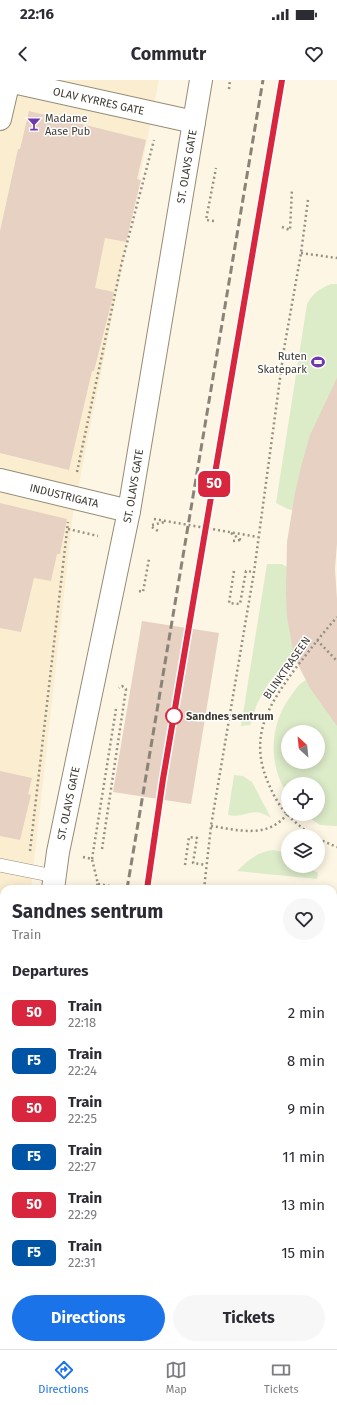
<!DOCTYPE html>
<style>
body{margin:0;font-family:"Fira Sans",sans-serif;background:#f7f7f7;color:#2b2b33;height:100vh;display:flex;flex-direction:column;font-size:15px;white-space:nowrap}
*{box-sizing:border-box;margin:0}
p{font-size:13px;color:#7c7c81}
.icon{flex:none;width:22px;height:22px;fill:none;stroke:currentColor;stroke-width:2;stroke-linecap:round;stroke-linejoin:round}
.map{position:relative;flex:1;overflow:hidden}
.details{position:absolute;left:0px;top:805px;width:337px;height:464px;display:flex;flex-direction:column;background:#fff;border-radius:12px 12px 0 0;box-shadow:0 2px 10px #0003}
.details>*{flex:none}
.badge{padding:0 8px;border-radius:6px;font-size:14px;line-height:26px}
.needle{width:26px;rotate:333deg}
.tools{position:absolute;left:281px;top:645px;display:grid;gap:8px}
.tools a{display:grid;place-items:center;width:44px;height:44px;border-radius:50%;background:#fff;box-shadow:0 2px 10px #0003;font-size:20px}
.map>.badge{position:absolute;translate:-50% -50%;box-shadow:0 0 0 2px #fff}
h2{padding:0 12px;font-size:15px;line-height:36px}
.round{display:grid;place-items:center;flex:none;width:42px;height:42px;border-radius:21px;background:#f7f7f7}
.headline{display:flex;align-items:center;justify-content:space-between;height:68px;padding:0 12px}
h1{font-size:19px;font-weight:700;line-height:30px}
.button{display:flex;gap:8px;margin-top:auto;padding:8px 12px}
.button a{flex:1;height:46px;border-radius:24px;background:#1a73e8;color:#fff;font-size:16px;font-weight:700;line-height:46px;text-align:center}
.button a+a{background:#f7f7f7;color:#2b2b33}
ul{padding:0;list-style:none}
li{display:flex;align-items:center;gap:12px;height:48px;padding:0 12px}
li div{flex:1}
li b{display:block;font-size:15px}
li em{font-style:normal}
li .badge{min-width:44px;font-weight:700;text-align:center}
.status{display:flex;justify-content:space-between;align-items:center;height:28px;padding:0 20px;background:#fff;direction:ltr}
.status svg{height:11px;fill:currentColor}
header{display:flex;justify-content:space-between;align-items:center;height:52px;padding:0 12px;background:#fff;font-size:18px;font-weight:700}
.dock{display:flex;justify-content:space-around;align-items:center;height:56px;border-top:1px solid #e1e1e2;background:#fff;font-size:11px;color:#7c7c81}
.dock a{display:grid;justify-items:center;gap:2px}
.dock .current{color:#1a73e8}
.map>svg:first-child{display:block}
</style>
<div class="status"><b>22:16</b><svg viewBox="0 0 49 12"><path d="M0 12V9h3v3zM5 12V6h3v6zM10 12V3h3v9zM15 12V0h3v12zM26 1h20v11H26zM47 4h2v5h-2z"/></svg></div>
<header><svg class="icon" aria-label="back" viewBox="0 0 24 24"><path d="M15 5l-7 7 7 7"/></svg>Commutr<svg class="icon" aria-label="heart" viewBox="0 0 24 24"><path d="M12 20l-8-8c-3-5 5-10 8-4 3-6 11-1 8 4z"/></svg></header>
<div class="map">
<svg width="337" height="1269" viewBox="0 0 337 1269">
<rect width="100%" height="100%" fill="#fef6e4"/>
<!-- built -->
<path fill="#fbeed0" d="M 0,0 L 159,0 L 73,434 L 31,809 L 4,809 L 4,1265 L 32,1265 L 33,1269 L 0,1269 Z"/>
<!-- green -->
<path fill="#dcebc8" fill-rule="evenodd" d="M 331,204 L 337,204 L 337,381 L 292,430 L 290,430 L 276,423 L 307,224 C 313,213 319,209 331,204 Z
M 267,484 L 282,484 L 290,489 L 296,569 L 268,604 L 257,624 L 250,645 L 241,646 Z
M 312,597 L 337,636 L 337,746 L 320,745 L 304,734 L 318,734 L 318,704 L 288,704 L 288,715 C 268,685 269,646 290,617 C 297,607 301,601 312,597 ZM 288,652 L 318,652 L 318,682 L 288,682 Z
M 234,695 L 243,696 L 252,702 L 271,738 C 250,725 248,739 228,735 Z
M 273,770 L 288,773 L 288,786 L 307,786 L 318,793 L 317,799 L 237,791 C 248,780 257,772 273,770 Z"/>
<!-- building -->
<path fill="#e6d1c2" d="M 29,31 L 146,60 L 137,99 L 141,100 L 126,162 L 105,158 L 95,208 L 114,212 L 94,291 L 92,291 L 69,390 L 0,373 L 0,151 L 18,69 L 20,69 Z
M 337,298 L 337,463 L 335,489 L 337,519 L 337,646 L 310,608 L 294,577 L 287,536 L 286,512 L 287,462 L 295,413 L 301,387 L 310,355 Z
M 0,423 L 67,439 L 60,474 L 57,474 L 51,501 L 34,498 L 21,552 L 0,548 Z
M 142,541 L 219,553 L 191,724 L 113,712 Z
M 0,691 L 32,698 L 28,714 L 31,715 L 20,760 L 0,756 Z"/>
<g fill="none" stroke-linecap="round" stroke-linejoin="round">
<!-- lane casing -->
<g stroke="#958c77" stroke-width="14">
<path id="lane" d="M 0,785 L 54,796
M 333,935 L 337,935
M 333,1002 L 337,1002
M 333,1072 L 337,1073
M 0,1120 L 4,1121
M 333,1146 L 337,1146"/>
</g>
<!-- street casing -->
<g stroke="#958c77" stroke-width="24">
<g id="street">
<path id="s1" d="M 4,0 L 194,42"/>
<path d="M 0,39 L 9,0"/>
<path id="s2" d="M 0,400 L 129,431"/>
</g>
</g>
<!-- secondary casing -->
<g stroke="#958c77" stroke-width="24">
<g id="secondary">
<path id="s3" d="M 53,809 L 58,772 L 129,431 L 201,0"/>
<path d="M 61,1265 L 61,1269"/>
</g>
</g>
<!-- path -->
<path stroke="#969084" stroke-width="2.5" stroke-dasharray="2 3" stroke-linecap="butt" d="M 229,9 L 230,0
M 214,141 L 206,140 L 216,88
M 282,147 L 290,150 L 292,109
M 301,173 L 337,178
M 77,392 L 121,186 L 154,60
M 154,439 L 258,457
M 152,445 L 165,442
M 152,447 L 158,451
M 68,449 L 98,456
M 231,453 L 241,460
M 233,461 L 240,460
M 234,491 L 229,523 L 240,524 L 246,491 L 254,492
M 139,511 L 143,512 L 149,479
M 317,560 L 337,581
M 211,746 C 238,750 268,759 287,734
M 312,756 C 304,749 294,742 287,734 C 278,725 272,712 267,700 C 249,655 269,625 295,589 C 309,571 322,554 337,537
M 318,759 L 337,767
M 102,769 L 126,609 L 122,606 L 119,608
M 30,771 L 68,442
M 83,777 L 92,779 L 98,804 L 94,809
M 92,779 L 116,629
M 185,785 L 189,757 L 197,758 L 193,783 L 206,785
M 98,804 L 128,809
M 204,809 L 211,746 L 254,492 L 284,269 L 301,173 L 308,120
M 333,832 L 337,832
M 333,969 L 337,969
M 333,1037 L 337,1037
M 2,1100 L 4,1093
M 333,1105 L 337,1106
M 0,1205 L 0,1209
M 136,1265 L 136,1269"/>
<!-- lane -->
<use href="#lane" stroke="#fff" stroke-width="13"/>
<!-- street -->
<use href="#street" stroke="#fff" stroke-width="22"/>
<!-- secondary -->
<use href="#secondary" stroke="#fff" stroke-width="22"/>
<!-- rail -->
<path stroke="#8a8478" stroke-width="3" stroke-dasharray="8 4" stroke-linecap="butt" d="M 127,809 L 263,0
M 147,809 L 163,699 L 282,0
M 95,1265 L 95,1269
M 116,1265 L 116,1269"/>
</g>
<g fill="none" stroke-linecap="round" stroke-linejoin="round">
<!-- line casing -->
<g stroke="#fff" stroke-width="9">
<path id="line" d="M 147,809 L 163,699 L 282,0"/>
</g>
<!-- line -->
<use href="#line" stroke="#d7263d" stroke-width="6"/>
</g>
<!-- icons -->
<defs>
<g id="bar-bare" transform="scale(1.08)"><path d="M-6-5H6L.8 .8V4.5H3.5V6h-7V4.5H-.8V.8Z" fill="#7036ac" stroke="#fff" stroke-width="2.5" paint-order="stroke"/></g>
<g id="stadium-bare" transform="scale(1.08)"><path d="M0-5a6.5 5 0 1 0 0 10a6.5 5 0 1 0 0-10ZM-3.5-1.8h7v3.6h-7Z" fill="#7036ac" stroke="#fff" stroke-width="2.5" paint-order="stroke"/></g>
</defs>
<g fill-rule="evenodd">
<use href="#bar-bare" x="34" y="44"/>
<use href="#stadium-bare" x="318" y="282"/>
</g>
<!-- markers -->
<circle fill="#fff" stroke="#d7263d" stroke-width="2" cx="174" cy="636" r="8"/>
<g text-anchor="middle" dominant-baseline="central" stroke-width="3" stroke-linejoin="round" paint-order="stroke">
<!-- street labels -->
<g font-size="11" fill="#3e3a32" stroke="#fff">
<text stroke="none"><textPath href="#s1" startOffset="97">OLAV KYRRES GATE</textPath></text>
<text stroke="none"><textPath href="#s3" startOffset="735">ST. OLAVS GATE</textPath></text>
<text stroke="none"><textPath href="#s3" startOffset="411">ST. OLAVS GATE</textPath></text>
<text stroke="none"><textPath href="#s2" startOffset="66">INDUSTRIGATA</textPath></text>
<text transform="translate(287 588) rotate(-55)">BLINKTRASEEN</text>
<text stroke="none"><textPath href="#s3" startOffset="87">ST. OLAVS GATE</textPath></text>
</g>
<!-- poi labels -->
<g font-size="11" fill="#3e3a32" stroke="#fff" text-anchor="start">
<text x="45" y="38">Madame<tspan x="45" dy="13">Aase Pub</tspan></text>
<text x="307" y="276" text-anchor="end">Ruten<tspan x="307" dy="13">Skatepark</tspan></text>
</g>
<!-- stop labels -->
<g font-size="11" font-weight="bold" fill="#3e3a32" stroke="#fff" text-anchor="start">
<text x="186" y="636">Sandnes sentrum</text>
</g>
</g>
</svg>
<div class="tools">
<a><svg class="needle" viewBox="-14 -14 28 28"><path d="M0-13l5 13h-10z" fill="#e53935"/><path d="M0 13l5-13h-10z" fill="#7c7c81"/></svg></a>
<a><svg class="icon" aria-label="locate" viewBox="0 0 24 24"><circle cx="12" cy="12" r="6"/><path d="M12 2v4M12 18v4M2 12h4M18 12h4"/></svg></a>
<a><svg class="icon" aria-label="layers" viewBox="0 0 24 24"><path d="M12 4l9 5-9 5-9-5zM3 14l9 5 9-5"/></svg></a>
</div>
<b class="badge" style="left:214px;top:404px;background:#d7263d;color:#fff">50</b>
<section class="details">
<div class="headline"><div><h1>Sandnes sentrum</h1><p>Train</p></div><a class="round"><svg class="icon" aria-label="heart" viewBox="0 0 24 24"><path d="M12 20l-8-8c-3-5 5-10 8-4 3-6 11-1 8 4z"/></svg></a></div>
<h2>Departures</h2>
<ul>
<li><span class="badge" style="background:#d7263d;color:#fff">50</span><div><b>Train</b><p>22:18</p></div><em>2 min</em></li>
<li><span class="badge" style="background:#0054a6;color:#fff">F5</span><div><b>Train</b><p>22:24</p></div><em>8 min</em></li>
<li><span class="badge" style="background:#d7263d;color:#fff">50</span><div><b>Train</b><p>22:25</p></div><em>9 min</em></li>
<li><span class="badge" style="background:#0054a6;color:#fff">F5</span><div><b>Train</b><p>22:27</p></div><em>11 min</em></li>
<li><span class="badge" style="background:#d7263d;color:#fff">50</span><div><b>Train</b><p>22:29</p></div><em>13 min</em></li>
<li><span class="badge" style="background:#0054a6;color:#fff">F5</span><div><b>Train</b><p>22:31</p></div><em>15 min</em></li>
</ul>
<div class="button"><a>Directions</a><a>Tickets</a></div>
</section>
</div>
<nav class="dock">
<a class="current"><svg class="icon" aria-label="directions" viewBox="0 0 24 24"><path d="M12 3l9 9-9 9-9-9zM9 14v-3h6M13 9l2 2-2 2"/></svg>Directions</a>
<a><svg class="icon" aria-label="map" viewBox="0 0 24 24"><path d="M3 6l6-2 6 2 6-2v14l-6 2-6-2-6 2zM9 4v14M15 6v14"/></svg>Map</a>
<a><svg class="icon" aria-label="tickets" viewBox="0 0 24 24"><path d="M3 7h18v10H3zM15 7v10"/></svg>Tickets</a>
</nav>
